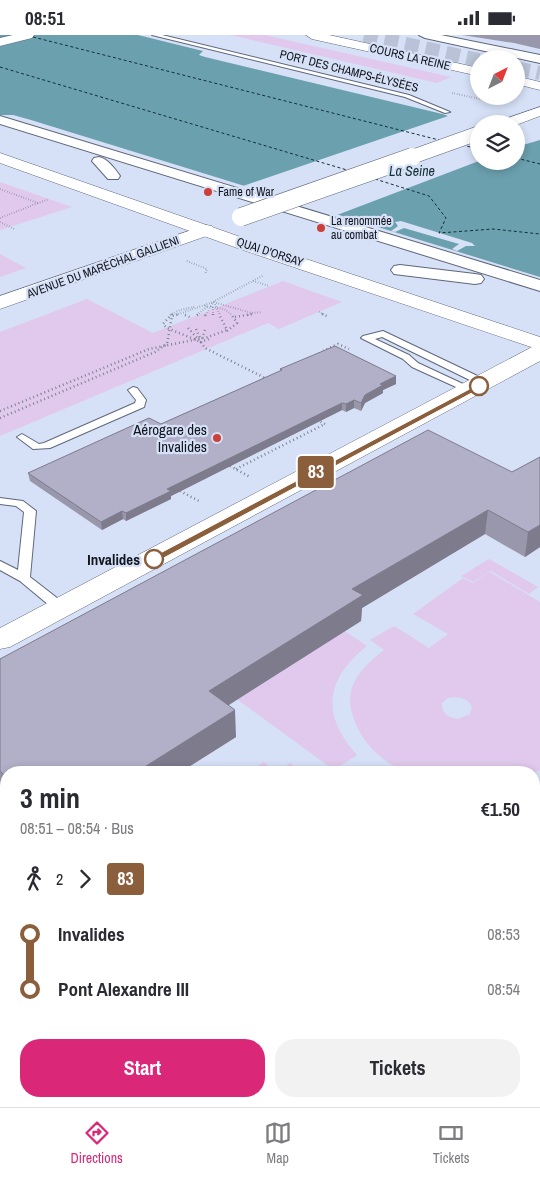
<!DOCTYPE html>
<meta charset="utf-8">
<style>
body{margin:0;font-family:"Archivo Narrow",sans-serif;background:#f2f2f3;color:#2b2b33;height:100vh;display:flex;flex-direction:column;font-size:19px;white-space:nowrap}
*{box-sizing:border-box;margin:0}
p{font-size:16px;color:#7c7c81}
.icon{flex:none;width:28px;height:28px;fill:none;stroke:currentColor;stroke-width:2;stroke-linecap:round;stroke-linejoin:round}
.map{position:relative;flex:1;overflow:hidden}
.panel{position:absolute;left:0px;top:731px;width:540px;height:341px;display:flex;flex-direction:column;background:#fff;border-radius:20px 20px 0 0;box-shadow:0 2px 8px #0003}
.panel>*{flex:none}
.badge{padding:0 10px;border-radius:4px;font-size:18px;line-height:32px}
.needle{width:32px;rotate:42deg}
.buttons{position:absolute;left:470px;top:15px;display:grid;gap:10px}
.buttons a{display:grid;place-items:center;width:55px;height:55px;border-radius:50%;background:#fff;box-shadow:0 2px 8px #0003;font-size:25px}
.map>.badge{position:absolute;translate:-50% -50%;box-shadow:0 0 0 2px #fff}
.legs{display:flex;align-items:center;gap:8px;height:55px;padding:0 20px;font-size:16px}
.legs p{margin-inline-start:auto}
.headline{display:flex;align-items:center;justify-content:space-between;height:85px;padding:0 20px}
h1{font-size:28px;font-weight:700;line-height:38px}
.cta{display:flex;gap:10px;margin-top:auto;padding:10px 20px}
.cta a{flex:1;height:58px;border-radius:20px;background:#db2777;color:#fff;font-size:20px;font-weight:700;line-height:58px;text-align:center}
.cta a+a{background:#f2f2f3;color:#2b2b33}
ul{padding:0 20px;list-style:none}
li{display:flex;align-items:center;gap:18px;height:55px;font-size:19px}
li i{display:grid;place-items:center;width:8px;height:100%;margin:0 6px;background:currentColor}
li i::after{content:'';width:12px;height:12px;margin:-6px;border:4px solid;border-radius:50%;background:#fff}
li p{margin-inline-start:auto}
li:first-child i{background:linear-gradient(#0000 50%,currentColor 0)}
li:last-child i{background:linear-gradient(currentColor 50%,#0000 0)}
.status{display:flex;justify-content:space-between;align-items:center;height:35px;padding:0 25px;background:#fff;direction:ltr}
.status svg{height:14px;fill:currentColor}
.tab-bar{display:flex;justify-content:space-around;align-items:center;height:70px;border-top:1px solid #e1e1e2;background:#fff;font-size:14px;color:#7c7c81}
.tab-bar a{display:grid;justify-items:center;gap:2px}
.tab-bar .on{color:#db2777}
.map>svg:first-child{display:block}
</style>
<div class="status"><b>08:51</b><svg viewBox="0 0 49 12"><path d="M0 12V9h3v3zM5 12V6h3v6zM10 12V3h3v9zM15 12V0h3v12zM26 1h20v11H26zM47 4h2v5h-2z"/></svg></div>
<div class="map">
<svg width="540" height="1072" viewBox="0 0 540 1072">
<rect width="100%" height="100%" fill="#d6e1f7"/>
<!-- green -->
<path fill="#e0c9ec" fill-rule="evenodd" d="M 230,0 L 265,0 L 451,42 L 437,48 Z
M 0,147 L 72,172 L 0,195 Z
M 0,219 L 26,233 L 0,242 Z
M 283,246 L 342,267 L 279,294 L 268,288 L 0,401 L 0,297 L 87,264 L 153,298 Z
M 489,524 L 538,552 L 529,559 L 491,536 L 473,547 L 461,541 Z
M 490,537 L 540,567 L 540,735 L 534,738 C 503,736 470,738 438,738 C 429,738 416,740 407,737 C 380,727 359,705 352,678 C 344,650 363,631 384,615 L 370,605 L 394,591 L 429,613 L 448,599 L 413,579 L 463,543 L 473,548 ZM 448,663 C 458,661 468,663 472,672 L 470,679 L 458,684 C 449,683 441,679 442,668 Z
M 345,596 L 367,611 C 339,633 321,662 341,698 C 345,706 351,713 357,720 L 334,735 L 235,663 L 239,660 L 242,662 Z
M 264,727 L 277,737 L 290,728 L 302,737 L 248,737 Z
M 540,751 L 540,903 L 534,903 L 534,754 Z"/>
<!-- water -->
<path fill="#6ba0ae" d="M 0,0 L 138,0 L 203,16 L 199,20 L 205,22 L 484,89 L 479,89 L 479,126 L 516,126 L 516,97 L 540,102 L 540,242 L 31,85 L 13,80 L 0,80 Z"/>
<!-- pier -->
<path fill="#d6e1f7" d="M 447,77 L 486,87 L 479,89 L 479,126 L 337,180 L 344,183 L 342,183 L 233,150 L 243,151 L 448,81 L 443,79 Z
M 516,94 L 540,100 L 540,105 L 516,112 Z
M 401,186 L 472,208 L 475,211 L 466,211 L 457,216 L 452,214 L 459,209 L 404,193 L 395,197 L 391,196 L 398,191 L 395,187 Z"/>
<g fill="none" stroke-linecap="round" stroke-linejoin="round">
<!-- ferry -->
<path stroke="#132e35" stroke-width="1" stroke-dasharray="3 2.5" stroke-linecap="butt" d="M 33,2 L 439,105
M 0,32 L 347,135
M 462,110 L 479,114
M 516,123 L 540,129
M 375,144 L 429,161 L 446,183 L 439,198 L 493,194 L 540,199"/>
<!-- primary-tunnel -->
<path stroke="#b9c2d6" stroke-width="14" stroke-dasharray="14 7" stroke-linecap="butt" d="M 364,0 L 479,25
M 516,33 L 540,38"/>
<!-- lane casing -->
<g stroke="#5e677a" stroke-width="2">
<path id="lane" d="M 152,0 L 162,0 L 409,60 L 450,77 L 445,78 L 405,62 Z
M 383,296 L 488,346 L 489,348 L 484,351 L 480,350 L 382,302 L 375,304 L 409,320 L 418,328 L 476,355 L 475,357 L 467,357 L 412,332 L 403,324 L 361,303 L 363,301 Z
M 133,352 L 137,353 L 146,365 L 144,372 L 50,413 L 33,414 L 17,402 L 22,399 L 39,409 L 44,408 L 135,368 L 136,365 L 128,355 Z
M 0,463 L 23,466 L 36,476 L 30,542 L 66,570 L 67,573 L 66,576 L 56,576 L 20,546 L 0,535 L 0,526 L 18,535 L 24,477 L 16,471 L 0,469 Z"/>
</g>
<!-- street casing -->
<g stroke="#5e677a" stroke-width="2">
<path id="street" d="M 419,0 L 441,0 L 540,20 L 540,28 L 425,3 Z
M 0,81 L 540,245 L 540,256 L 0,89 Z
M 99,122 C 108,124 115,134 120,141 L 118,144 L 108,144 L 92,126 L 94,123 Z
M 400,230 L 475,239 L 481,240 L 484,244 L 481,248 L 475,249 L 394,239 L 391,235 L 394,231 Z
M 0,848 L 6,850 L 6,881 L 0,879 Z
M 177,1066 L 218,1066 L 220,1072 L 179,1072 Z"/>
</g>
<!-- secondary casing -->
<g stroke="#5e677a" stroke-width="1">
<path id="secondary" d="M 13,0 L 34,0 L 32,3 L 0,11 L 0,3 Z
M 306,0 L 329,0 L 479,33 L 479,41 L 312,4 Z
M 516,41 L 540,47 L 540,55 L 516,49 Z
M 206,190 L 212,191 L 215,195 L 212,199 L 0,274 L 0,261 Z
M 540,311 L 540,326 L 10,612 L 0,614 L 0,593 L 532,312 Z"/>
</g>
<!-- primary casing -->
<g stroke="#5e677a" stroke-width="1">
<path id="primary" d="M 540,72 L 540,81 L 516,90 L 497,89 L 499,86 Z
M 0,118 L 252,206 L 540,302 L 540,315 L 240,214 L 0,128 Z"/>
</g>
<!-- path-far1 -->
<path stroke="#7c8393" stroke-width="2" stroke-dasharray="0.5 2" stroke-linecap="butt" d="M 452,58 L 499,68
M 0,154 L 38,168 L 49,164
M 0,183 L 38,168
M 0,187 L 14,194
M 187,226 L 207,234 L 205,239
M 253,246 L 269,251
M 214,267 L 220,280
M 205,271 L 224,274 L 232,280
M 213,272 L 213,280
M 319,277 L 325,280
M 170,280 L 180,275 L 194,272
M 176,280 L 213,267 L 252,278 L 262,277
M 197,280 L 208,271
M 206,280 L 213,267 L 264,240
M 248,280 L 252,279"/>
<!-- path -->
<path stroke="#7c8393" stroke-width="2.5" stroke-dasharray="1 3" stroke-linecap="butt" d="M 172,279 L 163,289 L 167,293 L 201,307 L 205,313 L 265,343
M 213,279 L 213,282
M 322,279 L 329,282
M 185,280 L 192,283
M 197,280 L 199,279
M 205,281 L 206,279
M 235,282 L 252,279
M 188,293 L 198,304
M 196,294 L 200,303
M 205,295 L 201,307 L 209,304
M 227,296 L 237,288 L 231,279
M 323,316 L 338,309 L 349,314
M 0,376 L 149,314 L 208,302 L 227,295 L 219,279
M 0,383 L 155,317 L 167,309 L 172,281 L 179,279
M 317,385 L 325,389
M 230,431 L 250,442
M 236,434 L 325,389
M 180,456 L 201,467"/>
<!-- lane -->
<use href="#lane" fill="#fff" fill-rule="evenodd"/>
<!-- street -->
<use href="#street" fill="#fff" fill-rule="evenodd"/>
<!-- secondary -->
<use href="#secondary" fill="#fff" fill-rule="evenodd"/>
<!-- primary -->
<use href="#primary" fill="#fff" fill-rule="evenodd"/>
<!-- primary-bridge-far1 casing -->
<g stroke="#5e677a" stroke-width="15" stroke-linecap="butt">
<path id="primary-bridge-far1" d="M 409,123 L 479,98"/>
</g>
<!-- primary-bridge casing -->
<g stroke="#5e677a" stroke-width="19" stroke-linecap="butt">
<path id="primary-bridge" d="M 241,182 L 412,122"/>
</g>
<!-- primary-bridge-far1 -->
<use href="#primary-bridge-far1" stroke="#fff" stroke-width="14"/>
<!-- primary-bridge -->
<use href="#primary-bridge" stroke="#fff" stroke-width="18"/>
</g>
<!-- wall -->
<path fill="#9997ac" d="M 462,0 L 540,0 L 540,14 L 514,8 Z
M 280,334 L 396,341 L 396,349 L 383,355 L 383,358 L 365,368 L 361,376 L 354,373 L 346,377 L 342,375 L 171,461 L 171,464 L 126,486 L 123,484 L 102,495 L 30,446 L 28,438 L 161,389 L 280,336 Z
M 540,422 L 540,512 L 525,522 L 485,499 L 362,573 L 361,586 L 228,670 L 236,702 L 179,738 L 6,738 L 6,764 L 0,758 L 0,624 L 512,437 Z
M 309,1066 L 534,1066 L 540,1072 L 308,1072 Z"/>
<!-- shaded-wall -->
<path fill="#7d7b8c" d="M 396,341 L 396,349 L 383,355 L 383,358 L 365,368 L 361,376 L 361,368 L 365,360 L 380,349 Z
M 354,365 L 354,373 L 346,377 L 346,369 Z
M 342,368 L 342,375 L 171,461 L 171,464 L 126,486 L 126,478 L 167,454 Z
M 488,475 L 485,499 L 362,573 L 361,586 L 210,682 L 209,656 L 352,554 Z
M 122,476 L 123,484 L 102,495 L 101,487 Z
M 540,490 L 540,512 L 525,522 L 528,497 Z
M 235,675 L 236,702 L 179,738 L 135,738 Z
M 540,1064 L 540,1072 L 531,1072 Z"/>
<!-- building -->
<path fill="#b2b0c8" stroke="#7d7b8c" d="M 335,311 L 396,341 L 380,349 L 383,350 L 365,360 L 361,368 L 354,365 L 346,369 L 342,368 L 167,454 L 171,456 L 126,478 L 122,476 L 101,487 L 28,438 L 149,383 L 161,389 L 282,335 L 280,334 Z
M 428,395 L 512,437 L 540,422 L 540,490 L 528,497 L 488,475 L 352,554 L 363,560 L 209,656 L 235,675 L 135,738 L 6,738 L 6,742 L 0,736 L 0,624 Z
M 537,884 L 540,887 L 540,1064 L 531,1072 L 317,1072 L 311,1066 L 534,1066 L 534,886 Z
M 0,922 L 6,928 L 6,1066 L 142,1066 L 147,1072 L 0,1072 Z"/>
<!-- line-1 -->
<path fill="#8b5e3c" stroke="#fff" d="M 479,349 L 481,349 L 481,353 L 158,526 L 154,527 L 149,524 Z"/>
<!-- markers -->
<g fill="#cd3f39" stroke="#d6e1f7" stroke-width="2">
<circle cx="208" cy="157" r="5"/>
<circle cx="321" cy="193" r="5"/>
<circle cx="217" cy="403" r="5"/>
</g>
<g fill="#fff" stroke="#8b5e3c" stroke-width="2.5">
<circle cx="479" cy="351" r="9"/>
<circle cx="154" cy="524" r="9"/>
</g>
<g text-anchor="middle" dominant-baseline="central" stroke-width="4.5" stroke-linejoin="round" paint-order="stroke">
<!-- far-street labels -->
<g font-size="12" fill="#12151d" stroke="#d6e1f7">
<text transform="translate(410 22) rotate(13)">COURS LA REINE</text>
<text transform="translate(349 36) rotate(14)">PORT DES CHAMPS-ÉLYSÉES</text>
<text transform="translate(270 217) rotate(18)">QUAI D'ORSAY</text>
<text transform="translate(103 232) rotate(-20)">AVENUE DU MARÉCHAL GALLIENI</text>
</g>
<!-- far-poi labels -->
<g font-size="12" fill="#12151d" stroke="#d6e1f7" text-anchor="start">
<text x="218" y="157">Fame of War</text>
<text x="331" y="186">La renommée<tspan x="331" dy="14">au combat</tspan></text>
</g>
<!-- far-water labels -->
<g font-size="14" font-style="italic" fill="#132e35" stroke="#d6e1f7">
<text x="412" y="136">La Seine</text>
</g>
<!-- poi labels -->
<g font-size="15" fill="#12151d" stroke="#d6e1f7" text-anchor="end">
<text x="207" y="394">Aérogare des<tspan x="207" dy="17">Invalides</tspan></text>
</g>
<!-- stop labels -->
<g font-size="15" font-weight="bold" fill="#12151d" stroke="#d6e1f7" text-anchor="end">
<text x="140" y="524">Invalides</text>
</g>
</g>
</svg>
<div class="buttons">
<a><svg class="needle" viewBox="-14 -14 28 28"><path d="M0-13l5 13h-10z" fill="#e53935"/><path d="M0 13l5-13h-10z" fill="#7c7c81"/></svg></a>
<a><svg class="icon" aria-label="layers" viewBox="0 0 24 24"><path d="M12 4l9 5-9 5-9-5zM3 14l9 5 9-5"/></svg></a>
</div>
<b class="badge" style="left:316px;top:437px;background:#8b5e3c;color:#fff">83</b>
<section class="panel">
<div class="headline"><div><h1>3 min</h1><p>08:51 – 08:54 · Bus</p></div><b>€1.50</b></div>
<div class="legs"><svg class="icon" aria-label="walk" viewBox="0 0 24 24"><circle cx="13" cy="4" r="2"/><path d="M13 8l-2 6 4 7M11 14l-3 7M7 12l3-4h3l4 4"/></svg>2<svg class="icon" aria-label="forward" viewBox="0 0 24 24"><path d="M9 5l7 7-7 7"/></svg><b class="badge" style="background:#8b5e3c;color:#fff">83</b></div>
<ul>
<li><i style="color:#8b5e3c"></i><b>Invalides</b><p>08:53</p></li>
<li><i style="color:#8b5e3c"></i><b>Pont Alexandre III</b><p>08:54</p></li>
</ul>
<div class="cta"><a>Start</a><a>Tickets</a></div>
</section>
</div>
<nav class="tab-bar">
<a class="on"><svg class="icon" aria-label="directions" viewBox="0 0 24 24"><path d="M12 3l9 9-9 9-9-9zM9 14v-3h6M13 9l2 2-2 2"/></svg>Directions</a>
<a><svg class="icon" aria-label="map" viewBox="0 0 24 24"><path d="M3 6l6-2 6 2 6-2v14l-6 2-6-2-6 2zM9 4v14M15 6v14"/></svg>Map</a>
<a><svg class="icon" aria-label="tickets" viewBox="0 0 24 24"><path d="M3 7h18v10H3zM15 7v10"/></svg>Tickets</a>
</nav>
